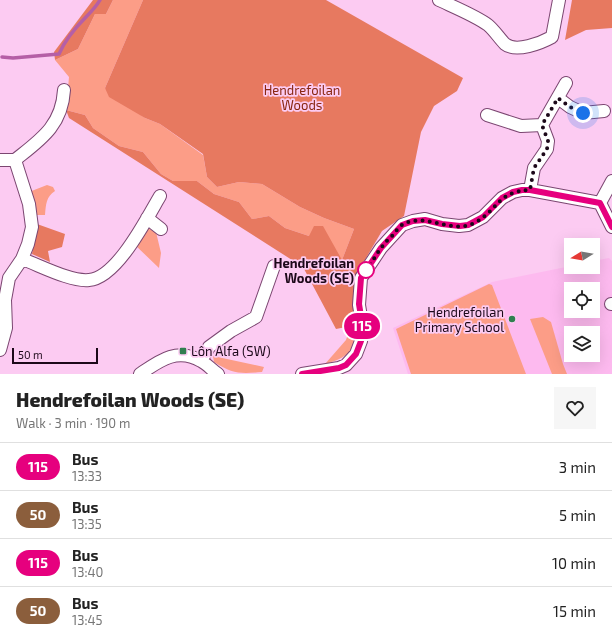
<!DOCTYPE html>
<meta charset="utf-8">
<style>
body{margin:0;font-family:"Exo 2",sans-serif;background:#f6f6f6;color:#222;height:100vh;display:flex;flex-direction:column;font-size:15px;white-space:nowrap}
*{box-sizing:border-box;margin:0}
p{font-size:13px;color:#767676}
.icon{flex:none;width:22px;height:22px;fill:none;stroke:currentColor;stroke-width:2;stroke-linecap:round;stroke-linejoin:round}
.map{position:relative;height:374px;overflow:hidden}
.drawer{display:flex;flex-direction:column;background:#fff;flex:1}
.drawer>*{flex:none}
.badge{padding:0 8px;border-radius:13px;font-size:14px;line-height:26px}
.needle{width:26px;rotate:259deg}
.controls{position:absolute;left:564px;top:238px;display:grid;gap:8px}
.controls a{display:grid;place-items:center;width:36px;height:36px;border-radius:0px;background:#fff;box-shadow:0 4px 16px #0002;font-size:20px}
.scale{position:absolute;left:12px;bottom:10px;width:86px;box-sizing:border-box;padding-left:4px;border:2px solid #1c0819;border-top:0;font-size:11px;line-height:14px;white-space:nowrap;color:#1c0819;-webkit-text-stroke:3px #fccbf2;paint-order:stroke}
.you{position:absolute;width:20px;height:20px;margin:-10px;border:3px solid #fff;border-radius:50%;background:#1a73e8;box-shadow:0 0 0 6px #1a73e833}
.map>.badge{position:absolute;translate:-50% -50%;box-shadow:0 0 0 2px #fff}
.round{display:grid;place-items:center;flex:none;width:42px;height:42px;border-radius:0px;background:#f6f6f6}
.headline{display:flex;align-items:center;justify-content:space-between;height:68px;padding:0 16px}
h1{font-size:19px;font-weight:800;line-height:30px}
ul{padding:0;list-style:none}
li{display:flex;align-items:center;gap:12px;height:48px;padding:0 16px;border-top:1px solid #e0e0e0}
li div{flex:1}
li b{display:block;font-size:15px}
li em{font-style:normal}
li .badge{min-width:44px;font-weight:700;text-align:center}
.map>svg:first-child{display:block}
</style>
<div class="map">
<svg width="612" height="374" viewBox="0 0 612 374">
<rect width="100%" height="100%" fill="#fccbf2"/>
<!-- built -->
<path fill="#fdbaef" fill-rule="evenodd" d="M 609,258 L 612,261 L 612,374 L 408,374 L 393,328 L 492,282 L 571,266 L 571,267 L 593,267 L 593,261 ZM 571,289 L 593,289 L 593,311 L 571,311 ZM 571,333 L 593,333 L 593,355 L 571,355 Z"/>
<!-- green -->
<path fill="#fc9d87" d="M 113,0 L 143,0 L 105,88 L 145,118 L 160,124 L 203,155 L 207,177 L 217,187 L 239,182 L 262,184 L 300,207 L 324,218 L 354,229 L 342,260 L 309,236 L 285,228 L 269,216 L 252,219 L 239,202 L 214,194 L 197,181 L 173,181 L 161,174 L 143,152 L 119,146 L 93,128 L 85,115 L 66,110 L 69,77 L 55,60 L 78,49 L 95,14 L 106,14 Z
M 47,185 L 53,187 L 55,191 C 46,197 46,204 45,215 L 35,215 L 29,192 Z
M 147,228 L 156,232 L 161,253 L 159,268 L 134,244 Z
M 489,284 L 492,285 L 526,374 L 411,374 L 396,329 Z
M 543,317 L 551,322 L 563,364 L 567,374 L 552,374 L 530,319 Z
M 356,323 C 357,348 350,358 325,364 L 346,340 L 351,325 Z
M 213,356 L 264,367 L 262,372 C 240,374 233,374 214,362 Z"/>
<!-- forest -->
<path fill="#e77960" d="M 93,0 L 113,0 L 106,14 L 95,14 L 78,49 L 55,60 L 54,52 Z
M 143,0 L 326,0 L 463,78 L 457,91 L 434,106 L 421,132 L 404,216 L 382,231 L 356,275 L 356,325 L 336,329 L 303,267 L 69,118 L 66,110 L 85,115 L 93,128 L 119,146 L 143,152 L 161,174 L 173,181 L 197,181 L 214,194 L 239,202 L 252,219 L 269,216 L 285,228 L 309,236 L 314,226 L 323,226 L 342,260 L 354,229 L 324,218 L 300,207 L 262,184 L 239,182 L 217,187 L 207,177 L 203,154 L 160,124 L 145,118 L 109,97 L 105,88 Z
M 572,0 L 612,0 L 612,28 L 586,30 L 565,40 Z
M 37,224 L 65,234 L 62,247 L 48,251 L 50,262 L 32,254 Z"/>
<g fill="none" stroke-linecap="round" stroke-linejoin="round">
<!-- stream -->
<path stroke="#b55fa6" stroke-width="3.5" d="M 2,57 L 13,58 L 59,54 C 65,40 75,28 86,17 C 92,11 96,7 100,0"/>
<!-- minor casing -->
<g stroke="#7b4671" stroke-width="14">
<path id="minor" d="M 439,0 C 454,7 476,16 488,25 C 495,31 499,38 505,44 C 516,53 541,43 552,37 L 559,0
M 558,98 L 570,107 L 583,113 L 604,111
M 487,115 L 521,126 L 542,125 L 548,141 L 547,149 L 534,168 L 530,190
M 542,125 L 566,83
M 0,160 L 15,160 C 40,140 62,126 64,90
M 600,203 L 612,181
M 147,218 L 161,229
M 22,259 C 39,265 71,282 89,280 C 117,278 147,218 160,196
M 611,304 L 612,304
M 0,350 L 6,328 L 5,300 L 9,278 L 22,259 L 28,244 L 32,227 L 29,204 L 15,160
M 201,361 L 209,347 L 231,331 L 256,317 L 274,266
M 140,374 C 159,361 177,347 201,361 C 207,364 212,370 218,374
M 302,374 L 339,368 L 346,365 L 356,354 L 361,341 L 363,329 L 359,305 L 361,278 L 381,248 L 402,225 L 413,221 L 425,219 L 442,224 L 459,226 L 468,225 L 483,217 L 502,198 L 513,192 L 522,190 L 530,190 L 600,203 L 612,227"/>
</g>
<!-- minor -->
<use href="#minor" stroke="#fff" stroke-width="12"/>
</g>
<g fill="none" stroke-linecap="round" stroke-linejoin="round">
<!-- line casing -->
<g stroke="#fff" stroke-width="9">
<path id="line" d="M 302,374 L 339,368 L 346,365 L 356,354 L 361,341 L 363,329 L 359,304 L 361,278 L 381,248 L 402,225 L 413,221 L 425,220 L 442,224 L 460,226 L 468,225 L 483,217 L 502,198 L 513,192 L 522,190 L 530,190 L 600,203 L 612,227"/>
</g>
<!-- line -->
<use href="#line" stroke="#e6007e" stroke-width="6"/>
<!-- walk -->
<path stroke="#1c0819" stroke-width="4" stroke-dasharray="0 7.2" d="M 366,270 C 372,263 376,254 382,247 C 385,242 390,238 394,234 C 396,231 399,227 402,225 C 425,211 451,235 474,223 C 498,211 497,191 530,190 L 534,168 L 547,149 L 548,141 L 542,125 L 558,98 L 570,107 L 583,113"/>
</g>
<!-- markers -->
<circle fill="#fff" stroke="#e6007e" stroke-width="2" cx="366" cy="270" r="8"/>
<g fill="#307f50" stroke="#fccbf2" stroke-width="1.5">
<circle cx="512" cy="319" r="4"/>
<rect x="179" y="347" width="8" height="8" rx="2"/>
</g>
<g text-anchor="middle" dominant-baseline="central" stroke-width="3.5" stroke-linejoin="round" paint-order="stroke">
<!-- park labels -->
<g font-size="13" fill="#892711" stroke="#fccbf2">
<text x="302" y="90">Hendrefoilan<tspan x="302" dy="15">Woods</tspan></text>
</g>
<!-- stop labels -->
<g font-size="13" font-weight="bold" fill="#1c0819" stroke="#fccbf2" text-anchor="end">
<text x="354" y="263">Hendrefoilan<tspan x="354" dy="15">Woods (SE)</tspan></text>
</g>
<!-- poi labels -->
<g font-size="13" fill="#1c0819" stroke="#fccbf2" text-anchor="end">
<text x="504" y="312">Hendrefoilan<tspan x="504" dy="15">Primary School</tspan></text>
<text x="191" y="351" text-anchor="start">Lôn Alfa (SW)</text>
</g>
</g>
</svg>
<div class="controls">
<a><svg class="needle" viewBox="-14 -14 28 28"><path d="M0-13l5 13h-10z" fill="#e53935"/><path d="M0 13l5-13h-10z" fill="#767676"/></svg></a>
<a><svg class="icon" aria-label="locate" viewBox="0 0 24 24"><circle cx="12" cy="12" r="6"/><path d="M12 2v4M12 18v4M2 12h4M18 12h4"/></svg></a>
<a><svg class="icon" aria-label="layers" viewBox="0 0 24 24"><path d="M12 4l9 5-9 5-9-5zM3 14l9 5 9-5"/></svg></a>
</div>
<div class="scale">50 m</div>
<div class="you" style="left:583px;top:113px"></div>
<b class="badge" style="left:362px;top:326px;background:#e6007e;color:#fff">115</b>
</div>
<section class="drawer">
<div class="headline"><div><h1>Hendrefoilan Woods (SE)</h1><p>Walk · 3 min · 190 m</p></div><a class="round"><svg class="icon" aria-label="heart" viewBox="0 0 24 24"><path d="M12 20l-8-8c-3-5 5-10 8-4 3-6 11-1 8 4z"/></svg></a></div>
<ul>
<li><span class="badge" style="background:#e6007e;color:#fff">115</span><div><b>Bus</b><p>13:33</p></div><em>3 min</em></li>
<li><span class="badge" style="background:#8b5e3c;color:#fff">50</span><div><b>Bus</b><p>13:35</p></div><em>5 min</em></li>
<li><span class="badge" style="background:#e6007e;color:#fff">115</span><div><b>Bus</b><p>13:40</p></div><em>10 min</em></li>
<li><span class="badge" style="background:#8b5e3c;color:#fff">50</span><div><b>Bus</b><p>13:45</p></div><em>15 min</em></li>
</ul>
</section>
